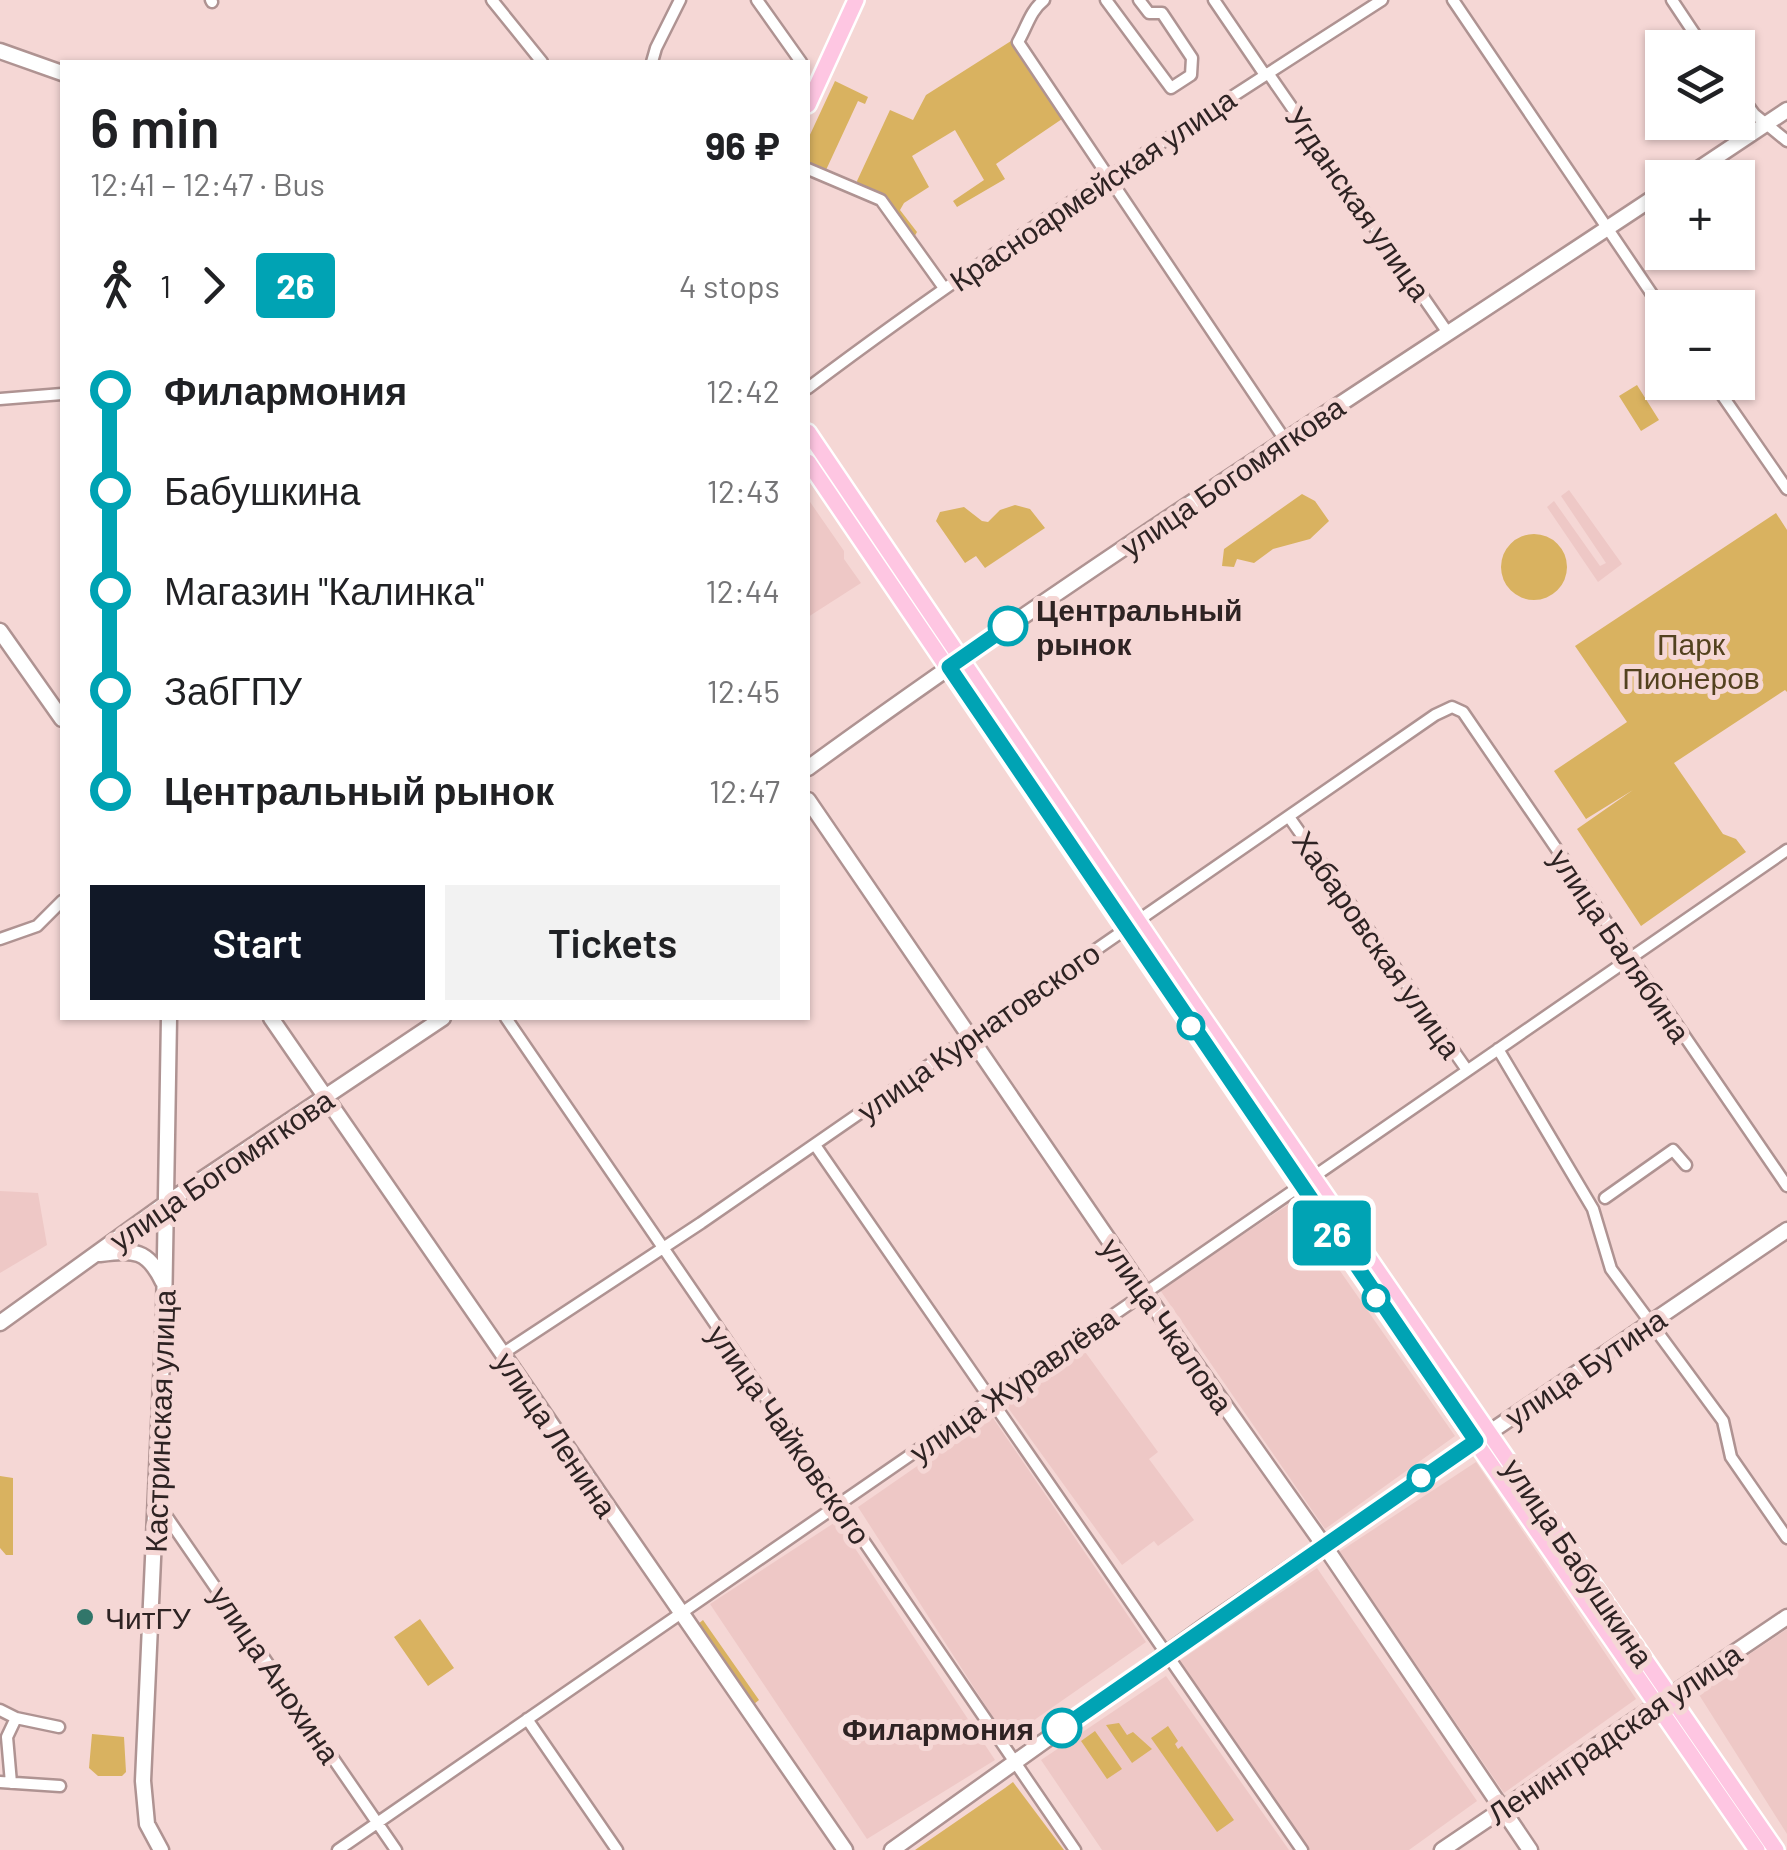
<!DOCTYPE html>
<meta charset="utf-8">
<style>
body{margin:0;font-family:Barlow,sans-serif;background:#f2f2f2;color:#202124;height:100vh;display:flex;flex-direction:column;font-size:38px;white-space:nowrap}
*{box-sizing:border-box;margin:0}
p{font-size:32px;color:#757577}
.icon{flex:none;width:55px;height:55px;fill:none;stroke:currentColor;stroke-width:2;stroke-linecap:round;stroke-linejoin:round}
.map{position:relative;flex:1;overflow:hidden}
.sheet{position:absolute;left:60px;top:60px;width:750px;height:960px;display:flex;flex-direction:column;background:#fff;border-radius:0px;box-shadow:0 2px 8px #0004}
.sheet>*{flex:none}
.badge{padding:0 20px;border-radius:8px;font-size:35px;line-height:65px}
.fabs{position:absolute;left:1645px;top:30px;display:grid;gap:20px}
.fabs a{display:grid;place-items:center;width:110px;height:110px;border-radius:0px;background:#fff;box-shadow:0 2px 8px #0004;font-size:50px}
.map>.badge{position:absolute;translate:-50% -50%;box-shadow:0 0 0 5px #fff}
.legs{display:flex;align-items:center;gap:15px;height:110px;padding:0 30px;font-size:32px}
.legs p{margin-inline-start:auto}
.overview{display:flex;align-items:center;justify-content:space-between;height:170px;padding:0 30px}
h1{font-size:55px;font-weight:600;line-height:75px}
.button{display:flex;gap:20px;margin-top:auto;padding:20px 30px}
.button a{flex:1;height:115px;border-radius:0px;background:#111827;color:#fff;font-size:40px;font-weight:600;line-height:115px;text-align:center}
.button a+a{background:#f2f2f2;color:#202124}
ul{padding:0 30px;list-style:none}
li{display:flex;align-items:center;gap:35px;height:100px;font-size:38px}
li i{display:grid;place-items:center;width:15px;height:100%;margin:0 12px;background:currentColor}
li i::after{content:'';width:25px;height:25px;margin:-12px;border:8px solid;border-radius:50%;background:#fff}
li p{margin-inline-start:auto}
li:first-child i{background:linear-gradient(#0000 50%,currentColor 0)}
li:last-child i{background:linear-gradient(currentColor 50%,#0000 0)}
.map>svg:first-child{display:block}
</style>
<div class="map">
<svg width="1787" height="1850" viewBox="0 0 1787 1850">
<rect width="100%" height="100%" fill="#f5d7d5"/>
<!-- built -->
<path fill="#eec8c6" d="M 1569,490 L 1622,564 L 1598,582 L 1547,507 L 1554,501 L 1600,566 L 1606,563 L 1561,496 Z
M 808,499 L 844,551 L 844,559 L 861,583 L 808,617 Z
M 0,1191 L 38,1193 L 47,1245 L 0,1273 Z
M 1292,1202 L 1455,1436 L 1325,1529 L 1160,1290 Z
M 1083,1349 L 1158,1452 L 1149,1459 L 1194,1520 L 1158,1546 L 1154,1541 L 1122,1565 L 1006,1405 Z
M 991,1415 L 1146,1642 L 1007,1739 L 858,1507 Z
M 1476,1462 L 1636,1699 L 1504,1793 L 1339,1552 Z
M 837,1521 L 995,1760 L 867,1839 L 710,1604 Z
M 1317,1568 L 1477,1801 L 1409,1850 L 1310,1850 L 1179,1661 Z
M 1787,1629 L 1787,1834 L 1696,1690 Z
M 1166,1676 L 1289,1850 L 1102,1850 L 1041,1760 Z"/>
<!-- green -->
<path fill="#d9b260" d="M 1011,41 L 1062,119 L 996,164 L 1005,179 L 957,207 L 953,201 L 984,180 L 955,130 L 912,156 L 929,187 L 904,203 L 900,210 L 917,232 L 913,239 L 882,196 L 858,185 L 857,181 L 890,110 L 913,120 L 926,95 Z
M 835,81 L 868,97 L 865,104 L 858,101 L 826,170 L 808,162 L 808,139 Z
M 1637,385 L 1659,420 L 1641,431 L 1619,396 Z
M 1302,494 L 1315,501 L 1329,521 L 1310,539 L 1273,549 L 1254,563 L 1237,559 L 1234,567 L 1222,566 L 1224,549 Z
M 1015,505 L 1030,509 L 1045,528 L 985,568 L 976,556 L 965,563 L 936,521 L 940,512 L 964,507 L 982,521 L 988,522 L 1000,510 Z
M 1776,513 L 1787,530 L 1787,692 L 1785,690 L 1674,763 L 1723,834 L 1736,839 L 1746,852 L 1641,926 L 1577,829 L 1633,790 L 1586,819 L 1554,771 L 1627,722 L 1575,646 Z
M1501 567a33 33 0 1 1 66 0a33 33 0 1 1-66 0Z
M 0,1476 L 13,1478 L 13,1555 L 6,1555 L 0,1548 Z
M 420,1619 L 454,1668 L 428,1686 L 394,1637 Z
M 703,1620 L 759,1700 L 754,1704 L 698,1624 Z
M 1119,1723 L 1127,1735 L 1133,1732 L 1152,1749 L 1132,1763 L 1106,1725 Z
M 1168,1726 L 1178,1741 L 1175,1744 L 1178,1749 L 1182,1746 L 1234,1820 L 1217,1832 L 1151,1738 Z
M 1095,1731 L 1122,1769 L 1107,1779 L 1081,1741 Z
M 92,1734 L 124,1737 L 126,1772 L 122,1776 L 98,1776 L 89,1768 Z
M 1013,1782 L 1064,1850 L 915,1850 L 1005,1788 Z"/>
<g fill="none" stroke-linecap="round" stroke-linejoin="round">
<!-- minor casing -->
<g stroke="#af9392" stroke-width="15">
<path id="minor" d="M 211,0 L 212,2
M 492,0 L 542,62
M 757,0 L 801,62
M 1044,0 C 1030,11 1027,27 1018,42 L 1285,440
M 1106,0 L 1171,88 L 1191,75 L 1192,58 L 1162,13 L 1149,13 L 1139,0
M 1214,0 L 1265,75
M 1453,0 L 1662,309
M 1672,0 L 1704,48
M 652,62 L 656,48 L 680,0
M 1268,73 L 1448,333
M 1738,92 L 1754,114 L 1787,141
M 808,169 L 881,200 L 944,288
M 1713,382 L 1787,489
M 808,388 C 992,249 1188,125 1382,0
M 0,399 L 62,394
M 1289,817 L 1467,1070
M 0,939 L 37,926 L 62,901
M 506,1018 L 1075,1850
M 1498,1049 L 1593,1209 L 1611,1269 L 1723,1421 L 1731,1457 L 1787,1538
M 815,1145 L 1302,1850
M 1605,1198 L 1673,1150 L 1686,1165
M 502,1354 L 701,1223 L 1435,715 L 1452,707 L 1463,712 L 1787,1186
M 156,1501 L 396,1850
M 0,1710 L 16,1718 L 59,1727
M 527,1719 L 617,1850
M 0,1782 L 60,1786
M 11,1783 L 7,1737 L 16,1718
M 338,1850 L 1787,850"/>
</g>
<!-- secondary casing -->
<g stroke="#af9392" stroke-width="19">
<path id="secondary" d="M 0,51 L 62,73
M 1685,178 L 1787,110
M 0,631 L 62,719
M 808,768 C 1086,566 1376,382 1662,192
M 808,800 L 1145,1293 L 1330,1554 L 1530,1850
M 271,1018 L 845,1850
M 100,1254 C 135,1250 147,1249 163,1282
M 0,1323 L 165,1204 L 443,1018
M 161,1850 L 147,1824 L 143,1781 L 164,1315 L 169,1018
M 892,1850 L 1208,1624 L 1787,1230
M 1442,1850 L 1787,1617"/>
</g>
<!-- primary casing -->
<g stroke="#fff" stroke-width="20">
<path id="primary" d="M 808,105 L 856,0
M 808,432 L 1188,995 L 1776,1850
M 808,462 L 1299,1186 L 1757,1850"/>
</g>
<!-- minor -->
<use href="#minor" stroke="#fff" stroke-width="10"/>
<!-- secondary -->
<use href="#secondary" stroke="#fff" stroke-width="14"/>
<!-- primary -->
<use href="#primary" stroke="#fec6e2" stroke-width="15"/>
</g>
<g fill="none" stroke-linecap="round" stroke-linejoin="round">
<!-- line-1 casing -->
<g stroke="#fff" stroke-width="22">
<path id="line-1" d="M 1008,626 L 949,667 L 1476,1441 L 1062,1728"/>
</g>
<!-- line-1 -->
<use href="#line-1" stroke="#00a3b4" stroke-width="15"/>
</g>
<!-- markers -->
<g fill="#fff" stroke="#00a3b4" stroke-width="5">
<circle cx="1008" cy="626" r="18"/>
<circle cx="1191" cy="1026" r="12"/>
<circle cx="1376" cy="1298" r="12"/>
<circle cx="1421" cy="1478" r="12"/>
<circle cx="1062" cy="1728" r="18"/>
</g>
<circle fill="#31766a" stroke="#f5d7d5" stroke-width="4" cx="85" cy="1617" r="10"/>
<g text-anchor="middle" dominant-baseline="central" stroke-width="10" stroke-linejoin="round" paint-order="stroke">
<!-- street labels -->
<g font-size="30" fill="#2e2323" stroke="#f5d7d5">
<text transform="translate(1092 189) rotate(-34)">Красноармейская улица</text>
<text transform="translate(1359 203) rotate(55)">Угданская улица</text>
<text transform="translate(1232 476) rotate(-34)">улица Богомягкова</text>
<text transform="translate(1378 944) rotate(55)">Хабаровская улица</text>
<text transform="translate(1621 945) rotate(56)">улица Балябина</text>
<text transform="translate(978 1031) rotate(-35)">улица Курнатовского</text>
<text transform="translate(221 1169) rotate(-34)">улица Богомягкова</text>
<text transform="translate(1168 1325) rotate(55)">улица Чкалова</text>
<text transform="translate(1585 1367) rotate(-34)">улица Бутина</text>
<text transform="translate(1013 1384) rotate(-35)">улица Журавлёва</text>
<text transform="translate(159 1421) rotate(-88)">Кастринская улица</text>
<text transform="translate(557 1434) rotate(56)">улица Ленина</text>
<text transform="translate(790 1434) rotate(55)">улица Чайковского</text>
<text transform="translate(1579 1562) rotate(56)">улица Бабушкина</text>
<text transform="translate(276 1674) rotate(56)">улица Анохина</text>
<text transform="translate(1614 1733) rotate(-34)">Ленинградская улица</text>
</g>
<!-- stop labels -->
<g font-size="30" font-weight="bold" fill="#2e2323" stroke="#f5d7d5" text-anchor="start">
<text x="1036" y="609">Центральный<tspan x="1036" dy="34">рынок</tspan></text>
<text x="1034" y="1728" text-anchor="end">Филармония</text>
</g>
<!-- park labels -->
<g font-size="30" fill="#53421f" stroke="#f5d7d5">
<text x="1691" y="643">Парк<tspan x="1691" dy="34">Пионеров</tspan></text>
</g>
<!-- poi labels -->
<g font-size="30" fill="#2e2323" stroke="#f5d7d5" text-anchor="start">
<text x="105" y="1617">ЧитГУ</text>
</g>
</g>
</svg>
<div class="fabs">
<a><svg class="icon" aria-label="layers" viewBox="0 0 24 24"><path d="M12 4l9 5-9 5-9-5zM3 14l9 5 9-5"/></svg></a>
<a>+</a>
<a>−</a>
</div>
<b class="badge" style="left:1332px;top:1233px;background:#00a3b4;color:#fff">26</b>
<section class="sheet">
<div class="overview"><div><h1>6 min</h1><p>12:41 – 12:47 · Bus</p></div><b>96 ₽</b></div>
<div class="legs"><svg class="icon" aria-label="walk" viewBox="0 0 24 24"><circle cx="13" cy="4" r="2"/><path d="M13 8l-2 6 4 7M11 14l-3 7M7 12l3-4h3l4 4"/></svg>1<svg class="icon" aria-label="forward" viewBox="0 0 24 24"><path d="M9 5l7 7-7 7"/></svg><b class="badge" style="background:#00a3b4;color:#fff">26</b><p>4 stops</p></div>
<ul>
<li><i style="color:#00a3b4"></i><b>Филармония</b><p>12:42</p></li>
<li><i style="color:#00a3b4"></i><span>Бабушкина</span><p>12:43</p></li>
<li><i style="color:#00a3b4"></i><span>Магазин &quot;Калинка&quot;</span><p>12:44</p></li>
<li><i style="color:#00a3b4"></i><span>ЗабГПУ</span><p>12:45</p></li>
<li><i style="color:#00a3b4"></i><b>Центральный рынок</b><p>12:47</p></li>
</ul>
<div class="button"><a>Start</a><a>Tickets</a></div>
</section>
</div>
